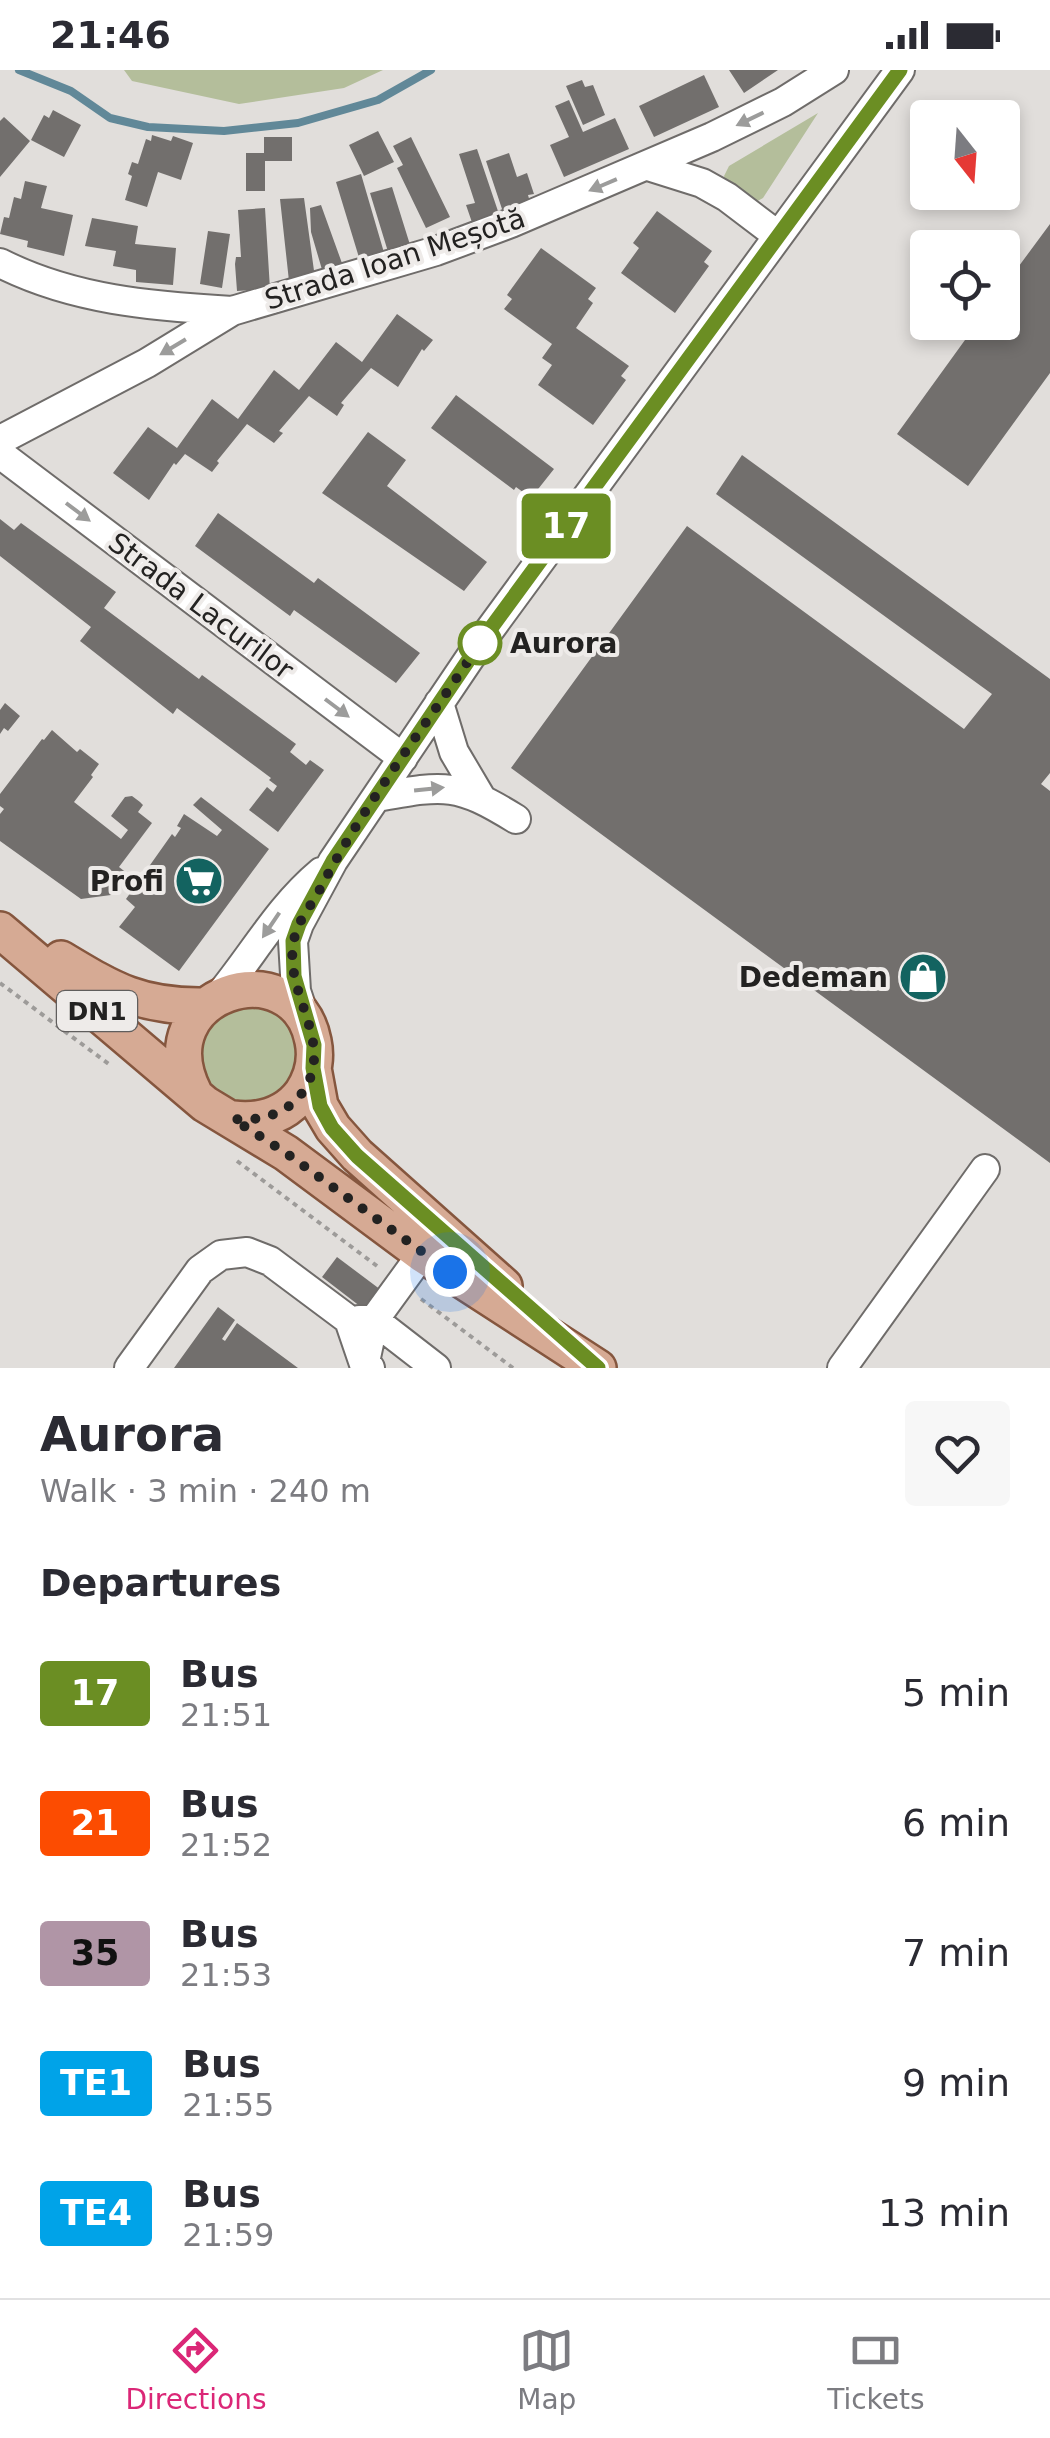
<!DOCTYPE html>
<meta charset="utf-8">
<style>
body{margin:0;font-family:"DejaVu Sans",sans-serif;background:#f7f7f7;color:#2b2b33;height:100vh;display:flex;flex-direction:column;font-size:38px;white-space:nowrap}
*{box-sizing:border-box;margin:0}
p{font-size:32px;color:#7c7c81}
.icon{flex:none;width:55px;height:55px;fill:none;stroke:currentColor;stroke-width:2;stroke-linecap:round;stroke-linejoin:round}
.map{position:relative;height:1298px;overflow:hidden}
.sheet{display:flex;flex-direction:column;background:#fff;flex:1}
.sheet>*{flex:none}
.badge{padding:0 20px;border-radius:8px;font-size:35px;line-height:65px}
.needle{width:65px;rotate:163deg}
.fabs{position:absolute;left:910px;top:30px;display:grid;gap:20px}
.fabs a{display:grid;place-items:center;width:110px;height:110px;border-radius:10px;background:#fff;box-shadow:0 5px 15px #0003;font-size:50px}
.you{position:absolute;width:50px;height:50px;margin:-25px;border:8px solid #fff;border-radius:50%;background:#1a73e8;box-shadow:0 0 0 15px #1a73e833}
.map>.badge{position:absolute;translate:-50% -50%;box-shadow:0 0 0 5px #fff}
h2{padding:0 40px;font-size:38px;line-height:90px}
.round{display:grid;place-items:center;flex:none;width:105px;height:105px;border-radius:10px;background:#f7f7f7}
.head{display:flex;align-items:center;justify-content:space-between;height:170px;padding:0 40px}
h1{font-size:48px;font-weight:700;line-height:75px}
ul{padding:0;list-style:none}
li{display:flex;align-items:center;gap:30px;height:130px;padding:0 40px}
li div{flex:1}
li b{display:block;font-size:38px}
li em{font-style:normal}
li .badge{min-width:110px;font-weight:700;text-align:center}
.status{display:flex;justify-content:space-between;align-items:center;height:70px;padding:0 50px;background:#fff;direction:ltr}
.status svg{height:28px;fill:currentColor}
.tabs{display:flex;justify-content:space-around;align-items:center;height:140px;border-top:2px solid #e1e1e2;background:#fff;font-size:28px;color:#7c7c81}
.tabs a{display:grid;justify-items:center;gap:5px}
.tabs .current{color:#db2777}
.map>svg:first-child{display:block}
</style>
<div class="status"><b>21:46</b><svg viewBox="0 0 49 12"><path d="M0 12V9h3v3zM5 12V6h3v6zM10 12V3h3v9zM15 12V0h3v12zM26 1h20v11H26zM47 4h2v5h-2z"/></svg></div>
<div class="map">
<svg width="1050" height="1298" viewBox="0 0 1050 1298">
<rect width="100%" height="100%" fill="#e1dedb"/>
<!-- green -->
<path fill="#b4be9b" d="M 124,0 L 383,0 L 344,18 L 239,34 L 132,11 Z
M 818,43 L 763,128 L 754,133 L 727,115 L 724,106 L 729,96 Z
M199 985a49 49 0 1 1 98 0a49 49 0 1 1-98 0Z"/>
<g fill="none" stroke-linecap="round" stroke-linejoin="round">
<!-- stream -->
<path stroke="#618898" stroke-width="8" d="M 19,0 L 71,21 L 110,48 L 148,57 L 224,61 L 298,53 L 378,30 L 431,0"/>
</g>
<!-- building -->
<path fill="#726f6d" d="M 729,0 L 778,0 L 744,23 Z
M 704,5 L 719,37 L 654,67 L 639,36 Z
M 582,10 L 585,17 L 593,15 L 605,45 L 583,55 L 566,16 Z
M 569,30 L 583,62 L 615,48 L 629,79 L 564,107 L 550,75 L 569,67 L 555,36 Z
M 53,40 L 81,55 L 64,87 L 31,70 L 44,45 L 49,48 Z
M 4,47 L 30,71 L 0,107 L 0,51 Z
M 378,61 L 394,92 L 364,106 L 349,75 Z
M 152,65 L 171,71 L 173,66 L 193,73 L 181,110 L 158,102 L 147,137 L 125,130 L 132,106 L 128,104 L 132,92 L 138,94 L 146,69 L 151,71 Z
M 264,67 L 292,67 L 292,91 L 265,91 L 265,121 L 246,121 L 246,83 L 264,83 Z
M 411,67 L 450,147 L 426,158 L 397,98 L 403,95 L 393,76 Z
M 477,79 L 502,153 L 475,161 L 466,135 L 475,133 L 459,84 Z
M 509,83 L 517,107 L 527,103 L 534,124 L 528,125 L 532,139 L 505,148 L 486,91 Z
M 361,104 L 385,186 L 361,194 L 336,112 Z
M 25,111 L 47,116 L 41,138 L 73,145 L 64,186 L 27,177 L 28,171 L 0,164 L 4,147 L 9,148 L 14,127 L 21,129 Z
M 392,117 L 411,178 L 389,185 L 370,123 Z
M 304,128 L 315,208 L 289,211 L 280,129 Z
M 321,135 L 343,196 L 323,203 L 311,162 L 310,138 Z
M 265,138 L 270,219 L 237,221 L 235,194 L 236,187 L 241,187 L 238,140 Z
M 657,141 L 712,181 L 704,192 L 709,196 L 675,243 L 621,203 L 639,178 L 633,173 Z
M 92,148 L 138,156 L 135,174 L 176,178 L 173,215 L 136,212 L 136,200 L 113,196 L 116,181 L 85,176 Z
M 1050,154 L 1050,303 L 968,416 L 897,364 L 978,252 L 1002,252 L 1002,219 Z
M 208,161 L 230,164 L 222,218 L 200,214 Z
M 541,178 L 596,218 L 588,229 L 593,233 L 576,258 L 629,296 L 621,306 L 626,310 L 593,355 L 538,315 L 552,295 L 542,288 L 552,274 L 504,239 L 512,229 L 507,225 Z
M 397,244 L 433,270 L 424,281 L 422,279 L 398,317 L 371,298 L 341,333 L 344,335 L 337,346 L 309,326 L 279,361 L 283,363 L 274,373 L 247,354 L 217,391 L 219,393 L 212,402 L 185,384 L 176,395 L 174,393 L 149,430 L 113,403 L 148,357 L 177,378 L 212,329 L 238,349 L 274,300 L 299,320 L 336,272 L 362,292 Z
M 456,325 L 554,399 L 531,428 L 516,417 L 514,420 L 431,358 Z
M 368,362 L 406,390 L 387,416 L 487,492 L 464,521 L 322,423 Z
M 742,385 L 1050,609 L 1050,703 L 1041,714 L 1050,721 L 1050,1093 L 511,698 L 687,456 L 964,659 L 992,624 L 716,424 Z
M 218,443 L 314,513 L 318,508 L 420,583 L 396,613 L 294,540 L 290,546 L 195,476 Z
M 0,449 L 14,460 L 21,453 L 116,522 L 104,538 L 199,609 L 202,605 L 296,674 L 290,682 L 306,695 L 310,690 L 324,700 L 278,762 L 249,740 L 267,717 L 273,722 L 277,716 L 269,710 L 271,708 L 177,638 L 173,644 L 80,571 L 91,557 L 0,486 Z
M 5,633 L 20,646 L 8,661 L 4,658 L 0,664 L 0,640 Z
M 52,660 L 77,682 L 80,679 L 99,694 L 91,705 L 93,707 L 74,732 L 121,769 L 128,760 L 111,746 L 125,727 L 132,726 L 140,732 L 143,735 L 138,742 L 152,753 L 119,797 L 128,804 L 111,825 L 81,829 L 0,771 L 0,744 L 4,739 L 0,736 L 0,724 L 42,669 L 44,670 Z
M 201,727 L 269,779 L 179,901 L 119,857 L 135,837 L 126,829 L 172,764 L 175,767 L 181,758 L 177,756 L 184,744 L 217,766 L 222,760 L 193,735 Z
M 337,1187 L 381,1220 L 365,1240 L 322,1207 Z
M 218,1237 L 235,1250 L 222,1269 L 225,1271 L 237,1253 L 298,1298 L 174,1298 Z"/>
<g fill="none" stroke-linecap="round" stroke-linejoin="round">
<!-- minor casing -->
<g stroke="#6f6c6a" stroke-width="32">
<path id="minor" d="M 648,96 L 702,113 L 727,127 L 777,165
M 0,193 C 73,230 151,236 232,241
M 0,370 L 147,293 L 232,241 L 436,181 L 511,153 L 712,67 L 783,32 L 834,0
M 0,384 L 403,688
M 439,633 L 454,682 L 480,726
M 377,727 C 445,715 456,712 516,749
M 218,927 C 253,885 278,838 321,802
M 306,951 L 296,921 L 293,871 L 299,854 L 333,791 L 480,573 L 900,0
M 359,1250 L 374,1250 L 436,1298
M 365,1292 L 374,1250 L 422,1184
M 129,1298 L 200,1200 L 221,1185 L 247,1182 L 270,1191 L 349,1250 L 364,1294 L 370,1298
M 842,1298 L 985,1099"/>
</g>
<!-- major casing -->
<g stroke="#85563e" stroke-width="40">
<path id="major" d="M 0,860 L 205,1034 L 286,1083 L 422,1184 L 598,1298
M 61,889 C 114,921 141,937 204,936
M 313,998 L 320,1036 L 333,1058 L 357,1085 L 504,1216
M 194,1023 C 143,922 295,877 313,971 C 317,990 312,1008 302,1023 C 285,1046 260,1052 233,1049"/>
</g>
<!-- path -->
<path stroke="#9d9b99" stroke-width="4" stroke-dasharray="5 5" stroke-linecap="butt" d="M 0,913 L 110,995
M 237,1091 L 381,1199
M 421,1229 L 513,1298"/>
<!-- minor -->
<use href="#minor" stroke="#fff" stroke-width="28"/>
<!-- major -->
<use href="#major" stroke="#d6aa94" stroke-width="35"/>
</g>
<!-- one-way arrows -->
<defs><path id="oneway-solid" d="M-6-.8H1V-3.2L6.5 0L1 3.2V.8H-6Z" transform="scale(2.5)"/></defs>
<g fill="#9c9c9b">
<use href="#oneway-solid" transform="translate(750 49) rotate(154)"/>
<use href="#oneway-solid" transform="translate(603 115) rotate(157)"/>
<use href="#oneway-solid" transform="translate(173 277) rotate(149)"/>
<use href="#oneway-solid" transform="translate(78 442) rotate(37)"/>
<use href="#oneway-solid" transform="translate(337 638) rotate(37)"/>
<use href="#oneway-solid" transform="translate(429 719) rotate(-6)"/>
<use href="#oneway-solid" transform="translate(271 855) rotate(124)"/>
</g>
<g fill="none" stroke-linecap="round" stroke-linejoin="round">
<!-- line casing -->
<g stroke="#fff" stroke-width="22">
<path id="line" d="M 598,1298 L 357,1086 L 332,1058 L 320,1036 L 313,998 L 314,975 L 294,906 L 293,871 L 299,854 L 333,791 L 480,573 L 900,0"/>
</g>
<!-- line -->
<use href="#line" stroke="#6b8e23" stroke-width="15"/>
<!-- walk -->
<path stroke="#232221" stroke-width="10" stroke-dasharray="0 18" d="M 450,1202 L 286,1083 L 233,1049 C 264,1052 295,1042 309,1011 C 329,965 283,919 294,870 C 297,852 309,839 318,823 C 363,735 426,656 480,573"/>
</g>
<!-- icons -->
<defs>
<g id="supermarket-disc" transform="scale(2.5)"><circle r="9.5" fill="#136360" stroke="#eeebe9"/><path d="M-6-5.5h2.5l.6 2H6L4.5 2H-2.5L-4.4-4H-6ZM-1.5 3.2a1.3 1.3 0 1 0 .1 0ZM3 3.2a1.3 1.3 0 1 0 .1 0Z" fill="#fff"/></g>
<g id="shop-disc" transform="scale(2.5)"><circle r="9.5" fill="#136360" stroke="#eeebe9"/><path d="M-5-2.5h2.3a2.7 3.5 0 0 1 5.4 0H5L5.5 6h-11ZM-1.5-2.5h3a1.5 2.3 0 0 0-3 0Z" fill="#fff"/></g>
</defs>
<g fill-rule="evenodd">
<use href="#supermarket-disc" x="199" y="811"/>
<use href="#shop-disc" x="923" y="907"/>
</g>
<!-- markers -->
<circle fill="#fff" stroke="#6b8e23" stroke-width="5" cx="480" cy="573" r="20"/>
<g text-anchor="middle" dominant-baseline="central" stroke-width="8" stroke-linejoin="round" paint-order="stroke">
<!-- shield labels -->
<rect fill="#eeebe9" stroke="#605e5d" stroke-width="2.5" x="57" y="921" width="80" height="40" rx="8"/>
<g font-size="25" font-weight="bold" fill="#232221">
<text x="97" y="941">DN1</text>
</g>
<!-- street labels -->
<g font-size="28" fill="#232221" stroke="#eeebe9">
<text transform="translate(395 189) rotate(-18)">Strada Ioan Meșotă</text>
<text transform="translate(201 536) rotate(37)">Strada Lacurilor</text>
</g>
<!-- stop labels -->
<g font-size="28" font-weight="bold" fill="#232221" stroke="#eeebe9" text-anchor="start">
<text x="510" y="573">Aurora</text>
</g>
<!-- poi labels -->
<g font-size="28" font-weight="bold" fill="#232221" stroke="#eeebe9" text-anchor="end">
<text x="164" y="811">Profi</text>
<text x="888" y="907">Dedeman</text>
</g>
</g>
</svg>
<div class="fabs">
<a><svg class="needle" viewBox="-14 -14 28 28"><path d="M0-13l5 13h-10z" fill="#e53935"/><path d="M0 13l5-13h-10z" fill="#7c7c81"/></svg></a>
<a><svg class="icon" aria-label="locate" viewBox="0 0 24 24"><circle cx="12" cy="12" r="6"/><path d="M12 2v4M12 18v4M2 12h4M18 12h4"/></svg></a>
</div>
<div class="you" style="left:450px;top:1202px"></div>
<b class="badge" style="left:566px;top:456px;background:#6b8e23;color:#fff">17</b>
</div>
<section class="sheet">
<div class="head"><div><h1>Aurora</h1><p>Walk · 3 min · 240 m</p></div><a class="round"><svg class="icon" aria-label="heart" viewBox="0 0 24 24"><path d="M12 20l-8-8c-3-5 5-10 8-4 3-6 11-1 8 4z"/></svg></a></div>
<h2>Departures</h2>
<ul>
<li><span class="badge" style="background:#6b8e23;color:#fff">17</span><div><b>Bus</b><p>21:51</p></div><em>5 min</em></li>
<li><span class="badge" style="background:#fc4c01;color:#fff">21</span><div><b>Bus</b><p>21:52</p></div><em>6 min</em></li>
<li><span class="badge" style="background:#b095a6;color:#111">35</span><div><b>Bus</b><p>21:53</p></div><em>7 min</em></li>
<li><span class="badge" style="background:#00a3e8;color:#fff">TE1</span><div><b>Bus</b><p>21:55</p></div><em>9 min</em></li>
<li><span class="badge" style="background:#00a3e8;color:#fff">TE4</span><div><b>Bus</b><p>21:59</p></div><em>13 min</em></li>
</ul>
</section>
<nav class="tabs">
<a class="current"><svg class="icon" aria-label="directions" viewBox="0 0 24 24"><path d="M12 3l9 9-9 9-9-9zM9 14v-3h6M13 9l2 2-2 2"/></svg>Directions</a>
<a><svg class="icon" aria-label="map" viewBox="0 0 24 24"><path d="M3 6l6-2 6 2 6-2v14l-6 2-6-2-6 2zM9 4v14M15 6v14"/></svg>Map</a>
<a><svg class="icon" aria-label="tickets" viewBox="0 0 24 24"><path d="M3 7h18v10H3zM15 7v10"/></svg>Tickets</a>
</nav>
